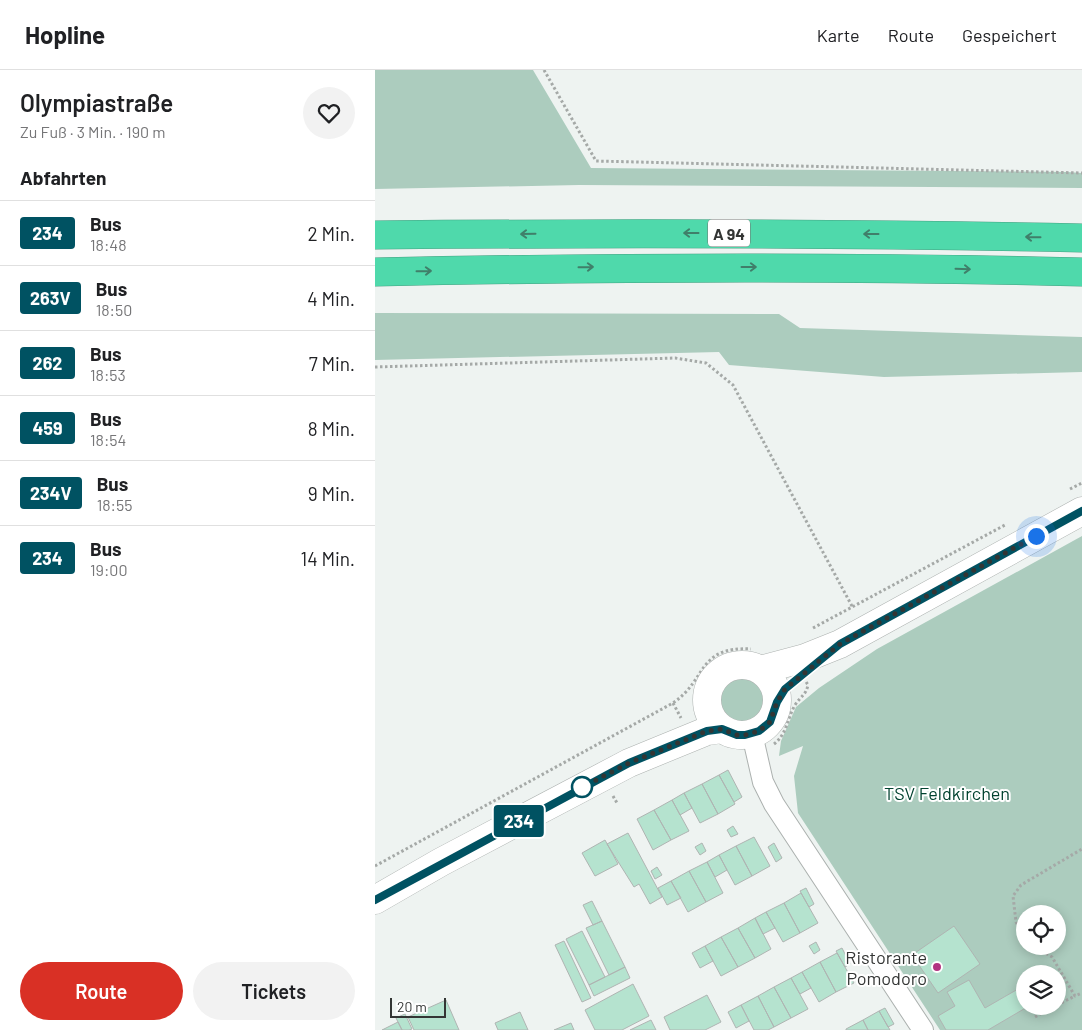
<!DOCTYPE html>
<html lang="de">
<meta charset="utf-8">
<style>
body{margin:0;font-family:Barlow,sans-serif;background:#f2f2f2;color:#202124;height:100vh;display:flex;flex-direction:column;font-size:19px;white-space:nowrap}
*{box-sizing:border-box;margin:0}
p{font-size:16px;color:#757577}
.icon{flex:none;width:28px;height:28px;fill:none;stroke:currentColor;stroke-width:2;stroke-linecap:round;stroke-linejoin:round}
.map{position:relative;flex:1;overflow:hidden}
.drawer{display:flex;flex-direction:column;background:#fff;width:375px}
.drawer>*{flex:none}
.badge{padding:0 10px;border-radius:4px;font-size:18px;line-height:32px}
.controls{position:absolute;left:641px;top:835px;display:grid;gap:10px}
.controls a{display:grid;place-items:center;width:50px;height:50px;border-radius:50%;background:#fff;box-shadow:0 2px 12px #0003;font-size:25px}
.scale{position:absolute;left:15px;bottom:12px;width:56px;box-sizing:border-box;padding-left:5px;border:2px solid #333534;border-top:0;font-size:14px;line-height:18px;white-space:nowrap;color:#333534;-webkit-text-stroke:4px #fff;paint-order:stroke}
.you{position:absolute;width:25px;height:25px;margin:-12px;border:4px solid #fff;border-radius:50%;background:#1a73e8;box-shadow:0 0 0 8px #1a73e833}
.map>.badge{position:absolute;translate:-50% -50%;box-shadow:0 0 0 2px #fff}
h2{padding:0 20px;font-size:19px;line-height:45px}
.round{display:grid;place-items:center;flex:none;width:52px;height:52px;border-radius:26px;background:#f2f2f2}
.overview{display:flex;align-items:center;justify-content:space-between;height:85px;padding:0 20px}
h1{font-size:24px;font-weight:600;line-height:38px}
.cta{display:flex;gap:10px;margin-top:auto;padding:10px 20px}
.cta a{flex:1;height:58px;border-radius:30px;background:#d93025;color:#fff;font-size:20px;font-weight:600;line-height:58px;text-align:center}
.cta a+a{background:#f2f2f2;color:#202124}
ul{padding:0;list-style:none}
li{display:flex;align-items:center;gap:15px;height:65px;padding:0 20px;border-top:1px solid #e0e0e0}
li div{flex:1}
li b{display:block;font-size:19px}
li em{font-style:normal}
li .badge{min-width:55px;font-weight:700;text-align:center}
header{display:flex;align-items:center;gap:30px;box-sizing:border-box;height:70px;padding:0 25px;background:#fff;border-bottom:1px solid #e0e0e0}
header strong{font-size:24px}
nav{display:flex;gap:28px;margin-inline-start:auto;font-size:18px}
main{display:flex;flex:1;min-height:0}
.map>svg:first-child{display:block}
</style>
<header>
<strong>Hopline</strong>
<nav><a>Karte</a><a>Route</a><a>Gespeichert</a></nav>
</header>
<main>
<section class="drawer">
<div class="overview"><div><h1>Olympiastraße</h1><p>Zu Fuß · 3 Min. · 190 m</p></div><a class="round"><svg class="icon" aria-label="heart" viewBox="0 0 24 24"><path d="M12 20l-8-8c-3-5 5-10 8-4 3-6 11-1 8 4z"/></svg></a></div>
<h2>Abfahrten</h2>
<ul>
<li><span class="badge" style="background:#005262;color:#fff">234</span><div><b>Bus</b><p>18:48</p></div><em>2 Min.</em></li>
<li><span class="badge" style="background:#005262;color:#fff">263V</span><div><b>Bus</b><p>18:50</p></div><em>4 Min.</em></li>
<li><span class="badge" style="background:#005262;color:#fff">262</span><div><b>Bus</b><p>18:53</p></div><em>7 Min.</em></li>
<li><span class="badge" style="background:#005262;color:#fff">459</span><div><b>Bus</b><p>18:54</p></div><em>8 Min.</em></li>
<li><span class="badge" style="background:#005262;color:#fff">234V</span><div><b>Bus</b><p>18:55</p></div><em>9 Min.</em></li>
<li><span class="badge" style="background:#005262;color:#fff">234</span><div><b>Bus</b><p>19:00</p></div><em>14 Min.</em></li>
</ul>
<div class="cta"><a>Route</a><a>Tickets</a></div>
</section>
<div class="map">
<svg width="707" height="960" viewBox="0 0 707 960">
<rect width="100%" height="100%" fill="#eef3f1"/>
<!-- green -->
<path fill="#acccbe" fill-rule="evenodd" d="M 0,0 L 158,0 L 216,98 L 692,102 L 707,103 L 707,118 L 204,115 L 0,119 Z
M 0,243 L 404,244 L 425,258 L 707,267 L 707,302 L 509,307 L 354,295 L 344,282 L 0,290 Z
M 707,466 L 707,960 L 565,960 L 423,743 L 419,706 L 428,676 L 404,686 L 406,671 L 421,637 L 444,618 L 502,579 ZM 650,844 L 682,844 L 682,876 L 650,876 ZM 650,904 L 682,904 L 682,936 L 650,936 Z
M345 629a23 23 0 1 1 46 0a23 23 0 1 1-46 0Z"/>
<!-- building -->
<path fill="#b5e3cf" stroke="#afb4b2" d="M 353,700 L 367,727 L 359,732 L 344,705 Z
M 344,705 L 360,734 L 343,744 L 327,714 Z
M 327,714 L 343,744 L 325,753 L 309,723 Z
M 309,723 L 317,738 L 305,745 L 297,730 Z
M 297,730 L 314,761 L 296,770 L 279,740 Z
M 279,740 L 296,770 L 278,780 L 262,749 Z
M 358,756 L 363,764 L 356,767 L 352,760 Z
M 253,763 L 287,827 L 275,834 L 264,814 L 259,817 L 232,774 Z
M 379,767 L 395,796 L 377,806 L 361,776 Z
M 230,770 L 243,794 L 220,806 L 207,783 Z
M 327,773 L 331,781 L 325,785 L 320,777 Z
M 399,773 L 407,788 L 401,792 L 393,777 Z
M 361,776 L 377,806 L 360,815 L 344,785 Z
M 344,785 L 352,800 L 340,807 L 332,792 Z
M 332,792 L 348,823 L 331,832 L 314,801 Z
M 282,797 L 287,805 L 280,809 L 276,801 Z
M 314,801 L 331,832 L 313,842 L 296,811 Z
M 296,811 L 306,828 L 292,835 L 283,818 Z
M 431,818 L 439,834 L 434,837 L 425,821 Z
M 426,823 L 443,853 L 425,863 L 409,833 Z
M 217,831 L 227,851 L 218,855 L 208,835 Z
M 409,833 L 425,863 L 408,872 L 391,842 Z
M 391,842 L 400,858 L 388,864 L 380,848 Z
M 380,848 L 396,879 L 380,888 L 363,858 Z
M 227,851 L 250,897 L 234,905 L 211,858 Z
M 579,856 L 605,894 L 563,923 L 537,885 Z
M 363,858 L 380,888 L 363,897 L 346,867 Z
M 207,861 L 230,907 L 214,915 L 191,869 Z
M 346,867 L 363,897 L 346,906 L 330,876 Z
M 189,871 L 216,928 L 207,932 L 180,875 Z
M 441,872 L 445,880 L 439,884 L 434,876 Z
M 330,876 L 338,891 L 325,898 L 317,883 Z
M 467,878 L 475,894 L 470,897 L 461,881 Z
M 462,883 L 479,913 L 461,922 L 445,892 Z
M 445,892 L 461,922 L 444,932 L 427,902 Z
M 250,897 L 255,908 L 219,926 L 214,915 Z
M 427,902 L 436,918 L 425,924 L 416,908 Z
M 416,908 L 433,939 L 416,948 L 399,917 Z
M 594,910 L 610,938 L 643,919 L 650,930 L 650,936 L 654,936 L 613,960 L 571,960 L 563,946 L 580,936 L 572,922 Z
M 258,914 L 274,946 L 247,960 L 220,960 L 210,940 Z
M 399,917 L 416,948 L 399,957 L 383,926 Z
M 332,925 L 346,952 L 330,960 L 295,960 L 289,947 Z
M 383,926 L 399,957 L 393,960 L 379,960 L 366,935 Z
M 71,930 L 84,960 L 39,960 L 33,947 Z
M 366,935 L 374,951 L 361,958 L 353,942 Z
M 510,938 L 519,954 L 513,957 L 504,941 Z
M 504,941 L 515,960 L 493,960 L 488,950 Z
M 145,942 L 153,960 L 123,960 L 120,953 Z
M 30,944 L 37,959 L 34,960 L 27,960 L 21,948 Z
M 276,950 L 281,960 L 255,960 Z
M 488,950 L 493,960 L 471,960 L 471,959 Z
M 23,952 L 27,960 L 7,960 Z
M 196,953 L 199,960 L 179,960 Z"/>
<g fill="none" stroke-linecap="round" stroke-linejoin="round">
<!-- street casing -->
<g stroke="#acb1af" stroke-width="22">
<path id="street" d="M 377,664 L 388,712 L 399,734 L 548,960"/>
</g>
<!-- secondary casing -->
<g stroke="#acb1af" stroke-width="29">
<path id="secondary" d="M332 630a35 35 0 1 1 70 0a35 35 0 1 1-70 0Z
M 385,600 L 430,588 L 465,574 L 707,441
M 0,830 L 66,792 L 254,693 L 332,661 L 347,659"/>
</g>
<!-- highway casing -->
<g stroke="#45a081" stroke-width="29">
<path id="highway" d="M 0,165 C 236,163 471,163 707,168
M 0,202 C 236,197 471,196 707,202"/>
</g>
<!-- path -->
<path stroke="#a5a9a7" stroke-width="3" stroke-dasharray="2.5 2.5" stroke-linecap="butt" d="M 169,0 L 221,91 L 707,103
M 0,297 L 300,288 L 331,293 L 358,315 L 478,538
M 695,419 L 707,413
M 438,558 L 630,455
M 298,633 L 306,648
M 399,674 C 412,664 412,649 420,635 C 425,627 431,625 433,615 L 430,610
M 238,726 L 242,733
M 0,796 L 298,633 C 333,609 322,576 376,579
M 650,867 L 641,852 L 638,826 L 646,815 L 707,779
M 658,876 L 677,887 L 700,926 L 707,923
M 682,935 L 700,926
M 660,947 L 679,936"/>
<!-- street -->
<use href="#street" stroke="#fff" stroke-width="20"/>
<!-- secondary -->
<use href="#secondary" stroke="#fff" stroke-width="28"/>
<!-- highway -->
<use href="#highway" stroke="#4fd9ab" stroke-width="28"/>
</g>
<!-- one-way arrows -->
<defs><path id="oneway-shaft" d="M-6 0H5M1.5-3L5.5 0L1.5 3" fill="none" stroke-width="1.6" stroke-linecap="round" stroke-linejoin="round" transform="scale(1.25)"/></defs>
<g stroke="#407f6a">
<use href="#oneway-shaft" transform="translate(316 163) rotate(-180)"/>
<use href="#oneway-shaft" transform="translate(153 164) rotate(179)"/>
<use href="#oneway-shaft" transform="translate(496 164) rotate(-180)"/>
<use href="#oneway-shaft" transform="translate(658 167) rotate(-179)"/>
<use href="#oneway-shaft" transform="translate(211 197) rotate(-1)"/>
<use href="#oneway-shaft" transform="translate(374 197)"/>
<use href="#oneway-shaft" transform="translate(588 199) rotate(2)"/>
<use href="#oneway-shaft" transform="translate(49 201) rotate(-1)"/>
</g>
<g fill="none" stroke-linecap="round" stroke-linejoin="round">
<!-- line casing -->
<g stroke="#fff" stroke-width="11">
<path id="line" d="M 0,830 L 254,693 L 332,661 L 347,659 L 362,665 L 370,665 L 384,661 L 395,652 L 402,632 L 410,619 L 465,574 L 707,441"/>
</g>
<!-- line -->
<use href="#line" stroke="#005262" stroke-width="8"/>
<!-- walk -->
<path stroke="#333534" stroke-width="5" stroke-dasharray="0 9" d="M 207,717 L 202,720 L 254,693 L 332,661 L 347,659 L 362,665 L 370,665 L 384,661 L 395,652 L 402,632 L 410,619 L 465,574 L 661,466"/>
</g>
<!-- markers -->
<circle fill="#fff" stroke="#005262" stroke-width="2.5" cx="207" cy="717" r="10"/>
<circle fill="#b23381" stroke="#fff" stroke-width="2" cx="562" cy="897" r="5"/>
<g text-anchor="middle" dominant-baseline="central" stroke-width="4" stroke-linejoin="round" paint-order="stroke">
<!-- shield labels -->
<rect fill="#fff" stroke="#707271" stroke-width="1" x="333" y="149.5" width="42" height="27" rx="4"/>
<g font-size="16" font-weight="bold" fill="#333534">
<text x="354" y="163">A 94</text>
</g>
<!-- park labels -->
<g font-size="18" fill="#01422f" stroke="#fff">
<text x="572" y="723">TSV Feldkirchen</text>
</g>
<!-- poi labels -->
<g font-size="18" fill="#333534" stroke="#fff" text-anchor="end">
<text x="552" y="887">Ristorante<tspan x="552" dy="21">Pomodoro</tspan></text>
</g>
</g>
</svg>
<div class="controls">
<a><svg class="icon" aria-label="locate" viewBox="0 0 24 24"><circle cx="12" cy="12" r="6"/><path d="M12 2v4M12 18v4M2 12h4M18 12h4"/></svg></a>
<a><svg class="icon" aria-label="layers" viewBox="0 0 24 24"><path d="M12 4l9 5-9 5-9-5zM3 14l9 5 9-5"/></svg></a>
</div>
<div class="scale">20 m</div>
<div class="you" style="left:661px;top:466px"></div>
<b class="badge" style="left:144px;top:751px;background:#005262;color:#fff">234</b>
</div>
</main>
